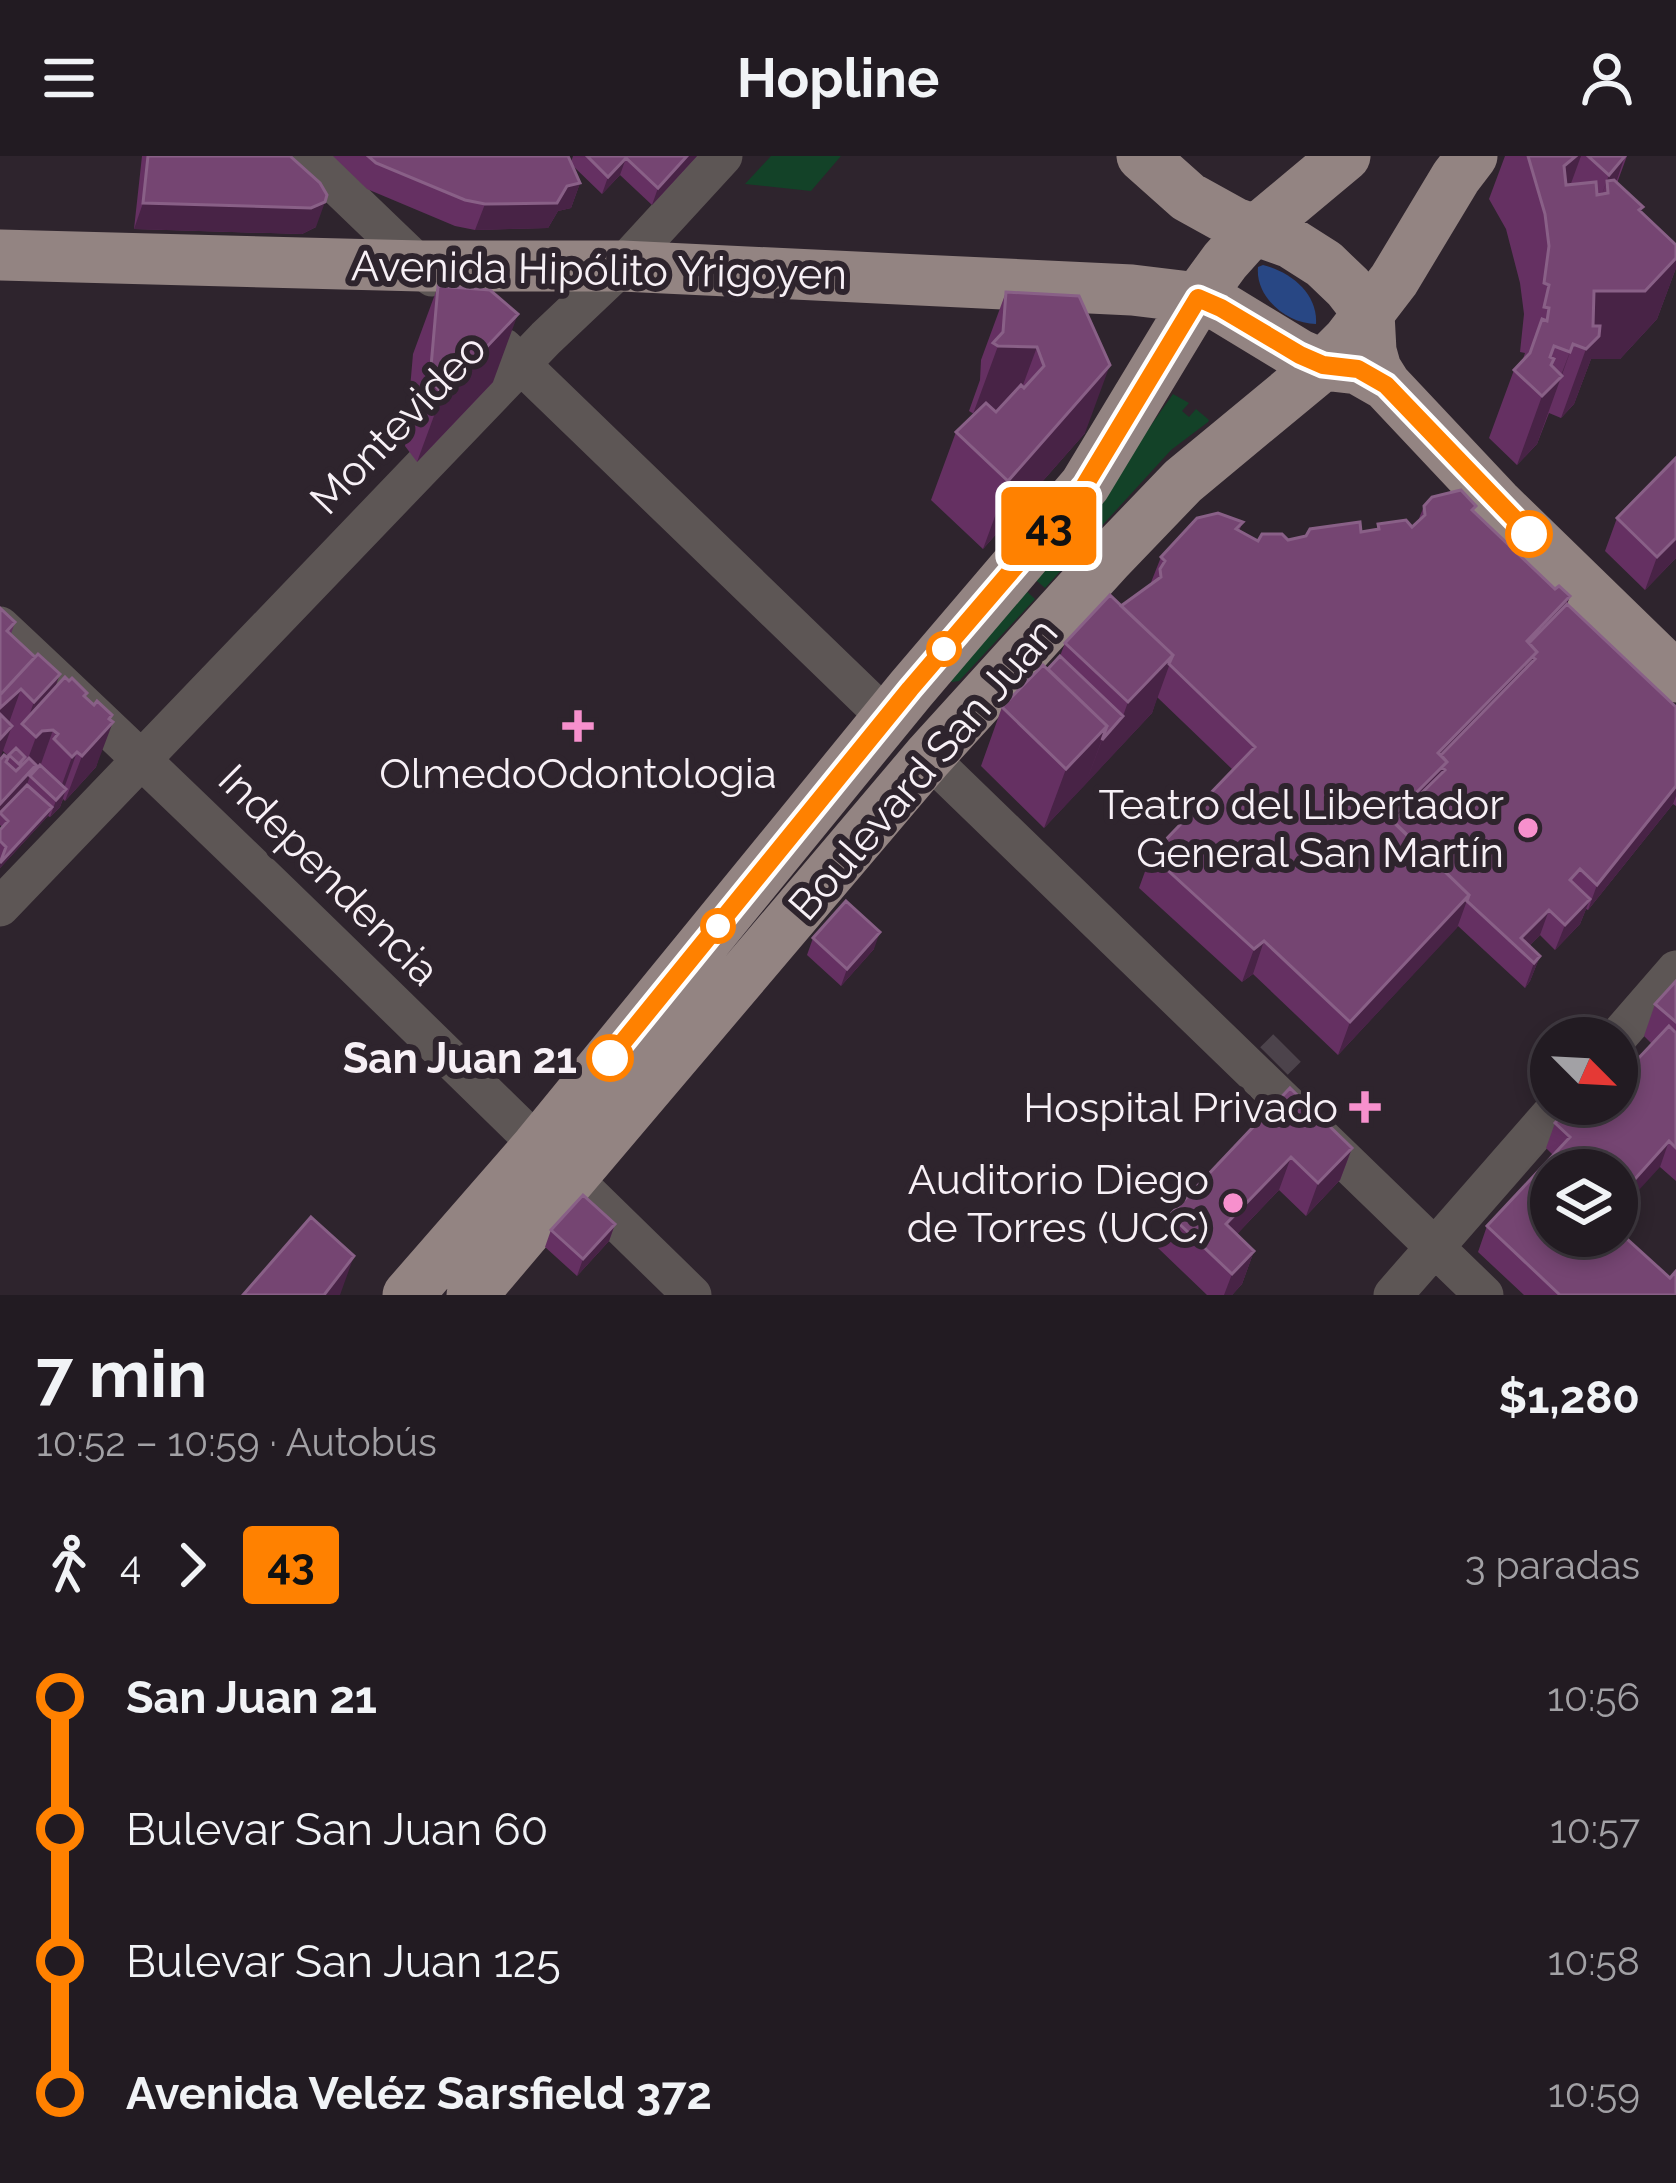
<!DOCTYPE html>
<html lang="es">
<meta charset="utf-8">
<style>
body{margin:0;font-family:Raleway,sans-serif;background:#2e282f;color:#f1f3f6;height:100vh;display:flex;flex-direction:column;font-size:45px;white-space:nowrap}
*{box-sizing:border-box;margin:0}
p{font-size:39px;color:#a2a1a5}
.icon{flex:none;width:66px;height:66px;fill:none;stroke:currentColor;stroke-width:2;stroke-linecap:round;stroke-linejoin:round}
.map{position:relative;height:1139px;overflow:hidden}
.sheet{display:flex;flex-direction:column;background:#221b22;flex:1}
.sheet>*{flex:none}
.badge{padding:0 24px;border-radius:9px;font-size:42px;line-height:78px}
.needle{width:78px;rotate:114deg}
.fabs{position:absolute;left:1530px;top:861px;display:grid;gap:24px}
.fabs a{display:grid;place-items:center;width:108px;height:108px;border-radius:50%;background:#221b22;box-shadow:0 6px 18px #0003,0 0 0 3px #3f3940;font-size:60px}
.map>.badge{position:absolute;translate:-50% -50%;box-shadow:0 0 0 6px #fff}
.legs{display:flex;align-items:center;gap:18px;height:132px;padding:0 36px;font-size:39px}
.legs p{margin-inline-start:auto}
.summary{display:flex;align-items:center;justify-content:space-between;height:204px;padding:0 36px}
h1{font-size:66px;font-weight:700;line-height:90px}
ul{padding:0 36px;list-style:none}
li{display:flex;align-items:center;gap:42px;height:132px;font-size:45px}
li i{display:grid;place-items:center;width:18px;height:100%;margin:0 15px;background:currentColor}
li i::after{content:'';width:30px;height:30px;margin:-15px;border:9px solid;border-radius:50%;background:#221b22}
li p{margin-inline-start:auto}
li:first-child i{background:linear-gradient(#0000 50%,currentColor 0)}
li:last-child i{background:linear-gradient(currentColor 50%,#0000 0)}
header{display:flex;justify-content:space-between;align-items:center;height:156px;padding:0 36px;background:#221b22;font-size:54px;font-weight:700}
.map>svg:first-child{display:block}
</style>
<header><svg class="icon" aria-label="menu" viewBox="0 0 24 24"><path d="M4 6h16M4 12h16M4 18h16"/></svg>Hopline<svg class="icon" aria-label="person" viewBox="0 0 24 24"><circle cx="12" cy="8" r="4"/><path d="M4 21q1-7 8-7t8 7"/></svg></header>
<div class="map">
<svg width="1676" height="1139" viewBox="0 0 1676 1139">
<rect width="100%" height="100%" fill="#2e242d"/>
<!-- green -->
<path fill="#134228" d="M 771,0 L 841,0 L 811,35 L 745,28 Z
M 1173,238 L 1189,247 L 1182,255 L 1189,261 L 1196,253 L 1209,264 L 1208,266 L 1171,294 L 1045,432 L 1030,419 L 1123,309 Z
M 1021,430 L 1035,443 L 959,525 L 952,526 L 948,523 Z"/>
<!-- water -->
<path fill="#284784" d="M 1263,109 C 1291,116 1318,138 1316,168 C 1287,168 1255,141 1258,111 Z"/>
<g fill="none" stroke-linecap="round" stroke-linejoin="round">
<!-- minor-tunnel -->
<path stroke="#4c434b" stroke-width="39" stroke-dasharray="39 20" stroke-linecap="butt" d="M 1274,905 L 1287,892"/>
<!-- minor -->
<path stroke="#5d5655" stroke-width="39" d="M 306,0 L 432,121
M 504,192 L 887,562
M 0,470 C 234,689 462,915 692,1139
M 928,601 L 1484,1139
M 0,751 L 546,182 L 622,110 L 723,0
M 1617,882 L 1676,814
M 1393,1139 L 1560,948"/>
<!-- major -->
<path stroke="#938482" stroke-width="51" d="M 1142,0 L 1188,41 L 1235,67 L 1291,87 L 1324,108 L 1348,131 L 1369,158 L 1371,195 L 1376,213 L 1386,229 L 1497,347 L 1676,521
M 0,99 L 421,110 L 622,110 L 1132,134 L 1198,142 L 1221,151 L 1300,199 L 1323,209 L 1358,213 L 1386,229
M 408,1139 L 537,991 L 911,533 L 1085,329 L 1198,142 L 1225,105 L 1242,86 L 1345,0
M 472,1139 L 928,601 L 1108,403 L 1183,325 L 1323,209 L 1348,184 L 1394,124 L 1456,21 L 1472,0"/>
</g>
<!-- wall -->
<path fill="#653062" d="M 142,0 L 290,0 L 316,71 L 302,78 L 134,73 Z
M 333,0 L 568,0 L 571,6 L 573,0 L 697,0 L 652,49 L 620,19 L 602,38 L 573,10 L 580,27 L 571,52 L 558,55 L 548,72 L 475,74 L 455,70 L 367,33 Z
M 1505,0 L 1627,0 L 1617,27 L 1643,51 L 1641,56 L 1676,89 L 1676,112 L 1657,163 L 1620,203 L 1591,203 L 1574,248 L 1561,262 L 1549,257 L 1537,288 L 1517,309 L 1489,282 L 1514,214 L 1523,203 L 1525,197 L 1520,196 L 1524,158 L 1520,127 L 1506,73 L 1489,43 Z
M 438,130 L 493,226 L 417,306 L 405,290 L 413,198 Z
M 1006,136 L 1085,277 L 983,393 L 931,344 L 956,276 L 974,258 L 969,255 L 980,224 L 981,204 Z
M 1676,302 L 1676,402 L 1645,434 L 1605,395 L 1617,362 Z
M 1424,350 L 1474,356 L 1555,433 L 1570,440 L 1567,448 L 1676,551 L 1676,650 L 1673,648 L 1588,754 L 1586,753 L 1580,768 L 1555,794 L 1540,779 L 1529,790 L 1540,800 L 1530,825 L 1525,832 L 1458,770 L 1338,899 L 1253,818 L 1242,826 L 1139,732 L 1151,699 L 1233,614 L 1157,541 L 1152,557 L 1044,672 L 981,610 L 1002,551 L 1060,500 L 1065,487 L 1150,429 L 1161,401 L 1243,366 L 1239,375 L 1258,385 L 1288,384 L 1376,374 L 1378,368 L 1412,371 L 1418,365 Z
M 0,452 L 15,466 L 11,478 L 55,532 L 87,537 L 86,541 L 110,564 L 96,611 L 65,645 L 63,643 L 60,651 L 50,661 L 48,660 L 0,712 L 0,674 L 2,671 L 0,669 L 0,604 L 8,602 L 8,600 L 3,595 Z
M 813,782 L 874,793 L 841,830 L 807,799 Z
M 1676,825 L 1676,1025 L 1660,1011 L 1551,1014 L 1676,1139 L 1524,1139 L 1478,1096 L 1487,1070 L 1553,999 L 1546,992 L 1555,967 L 1617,948 L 1652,888 L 1644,880 L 1655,848 Z
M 1290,932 L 1352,992 L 1340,1024 L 1306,1060 L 1279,1034 L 1237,1078 L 1254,1095 L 1242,1128 L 1232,1139 L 1207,1139 L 1158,1092 L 1170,1059 Z
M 615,1068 L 609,1085 L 577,1120 L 545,1091 L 551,1074 Z"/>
<!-- shaded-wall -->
<path fill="#482346" d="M 687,0 L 697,0 L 652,49 L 658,32 Z
M 1566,0 L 1581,0 L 1558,63 L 1546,72 Z
M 1625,0 L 1603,65 L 1608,37 L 1607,25 L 1584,87 L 1609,19 Z
M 626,2 L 620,19 L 602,38 L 608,21 Z
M 580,27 L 571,52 L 558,55 L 548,72 L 475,74 L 485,48 Z
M 325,46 L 316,71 L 302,78 L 134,73 L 143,47 Z
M 1676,102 L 1676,112 L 1657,163 L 1620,203 L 1591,203 L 1574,248 L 1561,262 L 1586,193 L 1594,135 Z
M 518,158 L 493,226 L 417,306 L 442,238 Z
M 1573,188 L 1537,288 L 1517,309 L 1542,240 L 1560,222 Z
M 998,190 L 1037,191 L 1012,259 L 973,258 Z
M 1110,209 L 1085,277 L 983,393 L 1008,325 Z
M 1676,382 L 1676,402 L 1645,434 L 1657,401 Z
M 1570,440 L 1558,473 L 1532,500 L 1527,485 Z
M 1537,496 L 1525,529 L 1435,639 L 1396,678 L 1390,663 L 1438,597 Z
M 1173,499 L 1152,557 L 1085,629 L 1102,584 L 1123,560 L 1128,546 Z
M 60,518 L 42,568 L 25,571 L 34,546 Z
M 21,533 L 5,578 L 12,570 L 0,603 L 0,547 Z
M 112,559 L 107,572 L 113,566 L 96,611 L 65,645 L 82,600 Z
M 1107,570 L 1085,629 L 1044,672 L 1066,613 Z
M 53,574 L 37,619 L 30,620 L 24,637 L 0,658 L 0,648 L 7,640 L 19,608 L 25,601 L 13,633 L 19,627 L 36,581 L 42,575 Z
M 77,596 L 62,638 L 66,633 L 60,651 L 50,661 L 72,601 Z
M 1676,630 L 1676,640 L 1673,648 L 1588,754 L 1597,729 Z
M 52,651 L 48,660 L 0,712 L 0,707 Z
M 1469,739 L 1457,772 L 1338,899 L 1350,866 Z
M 1590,743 L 1580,768 L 1555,794 L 1565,769 Z
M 1549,754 L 1540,779 L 1523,796 L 1521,782 Z
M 880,776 L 874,793 L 841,830 L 847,813 Z
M 1264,785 L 1253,818 L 1242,826 L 1254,793 Z
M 1540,800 L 1530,825 L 1525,832 L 1534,807 Z
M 1669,985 L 1660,1011 L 1617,1058 L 1617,1043 Z
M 1352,992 L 1340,1024 L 1306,1060 L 1318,1027 Z
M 1291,1001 L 1279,1034 L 1215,1101 L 1226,1068 Z
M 615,1068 L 609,1085 L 577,1120 L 583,1103 Z
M 1254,1095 L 1242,1128 L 1232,1139 L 1224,1139 L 1232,1118 Z
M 354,1100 L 340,1139 L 324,1139 Z"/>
<!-- building -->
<path fill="#754572" stroke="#896087" stroke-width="3" d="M 148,0 L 290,0 L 320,27 L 327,39 L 325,46 L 311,52 L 143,47 Z
M 368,0 L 568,0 L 580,27 L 567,30 L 557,47 L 485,48 L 465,44 L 376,7 Z
M 587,0 L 687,0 L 658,32 L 626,2 L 608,21 Z
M 1528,0 L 1576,0 L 1564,10 L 1566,29 L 1596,26 L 1597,39 L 1608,37 L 1607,25 L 1614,24 L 1643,51 L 1639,54 L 1676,89 L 1676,102 L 1645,135 L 1594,135 L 1593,170 L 1600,170 L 1599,180 L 1586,193 L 1573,188 L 1570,196 L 1554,190 L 1550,201 L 1554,203 L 1551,209 L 1562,220 L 1542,240 L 1514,214 L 1530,197 L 1542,163 L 1547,165 L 1549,152 L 1544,151 L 1549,129 L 1544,127 L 1549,90 L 1545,58 Z
M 1588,0 L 1625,0 L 1609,19 Z
M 438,130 L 490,134 L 518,158 L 442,238 L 430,222 Z
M 1006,136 L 1079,140 L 1110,209 L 1008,325 L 956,276 L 986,247 L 996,256 L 1021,229 L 1024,232 L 1044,210 L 1037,191 L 998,190 L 993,187 L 1003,176 Z
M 1676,302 L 1676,382 L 1657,401 L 1617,362 Z
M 1461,334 L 1476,350 L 1472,354 L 1555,433 L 1559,430 L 1570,440 L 1527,485 L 1537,496 L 1438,597 L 1447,606 L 1390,663 L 1469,739 L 1350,866 L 1264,785 L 1254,793 L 1151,699 L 1255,591 L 1169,508 L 1173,499 L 1121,450 L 1161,421 L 1160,413 L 1165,405 L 1161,401 L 1197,362 L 1218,357 L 1243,366 L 1236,373 L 1258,385 L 1262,378 L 1282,378 L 1288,384 L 1306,380 L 1310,373 L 1360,366 L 1361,376 L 1379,373 L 1378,368 L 1406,364 L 1412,371 L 1425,359 L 1424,350 L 1432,341 Z
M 1110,439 L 1173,499 L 1128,546 L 1065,487 Z
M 1567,448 L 1676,551 L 1676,630 L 1597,729 L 1580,713 L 1570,724 L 1590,743 L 1565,769 L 1549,754 L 1521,782 L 1540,800 L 1534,807 L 1467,745 L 1469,739 L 1393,665 L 1445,614 L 1442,611 L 1447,606 L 1441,599 L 1535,503 L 1532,501 L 1537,496 L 1529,487 Z
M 0,452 L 15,466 L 7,475 L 35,501 L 0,539 Z
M 38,498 L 60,518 L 34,546 L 21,533 L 0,552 L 0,539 Z
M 1060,500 L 1123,560 L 1102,584 L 1107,570 L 1048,513 Z
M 1043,509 L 1107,570 L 1066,613 L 1002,551 Z
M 65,521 L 69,525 L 72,522 L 87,537 L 84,540 L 94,549 L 97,545 L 112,559 L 109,563 L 113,566 L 82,600 L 77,596 L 72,601 L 54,583 L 58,578 L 53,574 L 42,575 L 36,581 L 22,568 Z
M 0,558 L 12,570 L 0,583 Z
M 16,592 L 25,601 L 19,608 L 9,599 Z
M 4,599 L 8,602 L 6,606 L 16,615 L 29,602 L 36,609 L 0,648 L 0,604 Z
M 40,609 L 66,633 L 56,644 L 30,620 Z
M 27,629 L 52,651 L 0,707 L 6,691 L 0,685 L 0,674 L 8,665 L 0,657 Z
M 846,745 L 880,776 L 847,813 L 813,782 Z
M 1676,825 L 1676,866 L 1655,848 Z
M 1669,870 L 1676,877 L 1676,992 L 1669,985 L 1617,1043 L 1617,1014 L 1551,1014 L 1551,1080 L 1617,1080 L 1617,1074 L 1670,1122 L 1676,1115 L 1676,1139 L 1560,1139 L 1487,1070 L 1570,981 L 1555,967 L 1573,948 L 1617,948 L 1617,925 Z
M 1290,932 L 1352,992 L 1318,1027 L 1291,1001 L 1226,1068 L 1254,1095 L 1232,1118 L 1170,1059 Z
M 583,1039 L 615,1068 L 583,1103 L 551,1074 Z
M 311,1061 L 354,1100 L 324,1139 L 243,1139 Z"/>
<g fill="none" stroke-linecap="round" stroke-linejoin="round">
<!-- line-1 casing -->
<g stroke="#fff" stroke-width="27">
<path id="line-1" d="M 610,902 L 910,533 L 1085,329 L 1198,142 L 1221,152 L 1300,199 L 1323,209 L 1358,213 L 1386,229 L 1529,378"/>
</g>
<!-- line-1 -->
<use href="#line-1" stroke="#ff8100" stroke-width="18"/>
</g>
<!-- markers -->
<g fill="#fff" stroke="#ff8100" stroke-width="6">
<circle cx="1529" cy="378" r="21"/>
<circle cx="944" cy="493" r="15"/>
<circle cx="718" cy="770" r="15"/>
<circle cx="610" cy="902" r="21"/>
</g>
<g fill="#f790cd" stroke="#2e242d" stroke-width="4.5">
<path d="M572 552h12v12h12v12h-12v12h-12v-12h-12v-12h12z"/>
<circle cx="1528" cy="672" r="12"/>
<path d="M1359 933h12v12h12v12h-12v12h-12v-12h-12v-12h12z"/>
<circle cx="1233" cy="1047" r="12"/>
</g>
<g text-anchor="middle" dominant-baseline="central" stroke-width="12" stroke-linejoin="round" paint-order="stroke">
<!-- street labels -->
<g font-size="42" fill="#f7f0f6" stroke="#2e242d">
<text transform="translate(599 114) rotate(1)">Avenida Hipólito Yrigoyen</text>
<text transform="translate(398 268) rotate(-46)">Montevideo</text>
<text transform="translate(923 613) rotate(-49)">Boulevard San Juan</text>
<text transform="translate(329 719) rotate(45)">Independencia</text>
</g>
<!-- poi labels -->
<g font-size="42" fill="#f7f0f6" stroke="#2e242d" text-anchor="end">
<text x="578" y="617" text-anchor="middle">OlmedoOdontologia</text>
<text x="1504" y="648">Teatro del Libertador<tspan x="1504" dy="48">General San Martín</tspan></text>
<text x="1338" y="951">Hospital Privado</text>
<text x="1209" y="1023">Auditorio Diego<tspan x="1209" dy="48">de Torres (UCC)</tspan></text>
</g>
<!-- stop labels -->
<g font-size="42" font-weight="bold" fill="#f7f0f6" stroke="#2e242d" text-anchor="end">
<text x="577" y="902">San Juan 21</text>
</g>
</g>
</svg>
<div class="fabs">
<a><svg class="needle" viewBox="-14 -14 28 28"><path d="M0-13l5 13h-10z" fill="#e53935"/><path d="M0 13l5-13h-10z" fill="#a2a1a5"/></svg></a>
<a><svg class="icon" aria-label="layers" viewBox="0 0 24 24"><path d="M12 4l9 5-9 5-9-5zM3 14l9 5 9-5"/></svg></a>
</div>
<b class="badge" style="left:1049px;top:370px;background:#ff8100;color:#111">43</b>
</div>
<section class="sheet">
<div class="summary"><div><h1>7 min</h1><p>10:52 – 10:59 · Autobús</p></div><b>$1,280</b></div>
<div class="legs"><svg class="icon" aria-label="walk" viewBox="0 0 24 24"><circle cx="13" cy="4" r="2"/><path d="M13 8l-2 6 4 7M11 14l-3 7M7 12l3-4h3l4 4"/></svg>4<svg class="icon" aria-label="forward" viewBox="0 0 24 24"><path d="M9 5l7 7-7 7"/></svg><b class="badge" style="background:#ff8100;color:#111">43</b><p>3 paradas</p></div>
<ul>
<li><i style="color:#ff8100"></i><b>San Juan 21</b><p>10:56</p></li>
<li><i style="color:#ff8100"></i><span>Bulevar San Juan 60</span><p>10:57</p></li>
<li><i style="color:#ff8100"></i><span>Bulevar San Juan 125</span><p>10:58</p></li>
<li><i style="color:#ff8100"></i><b>Avenida Veléz Sarsfield 372</b><p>10:59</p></li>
</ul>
</section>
